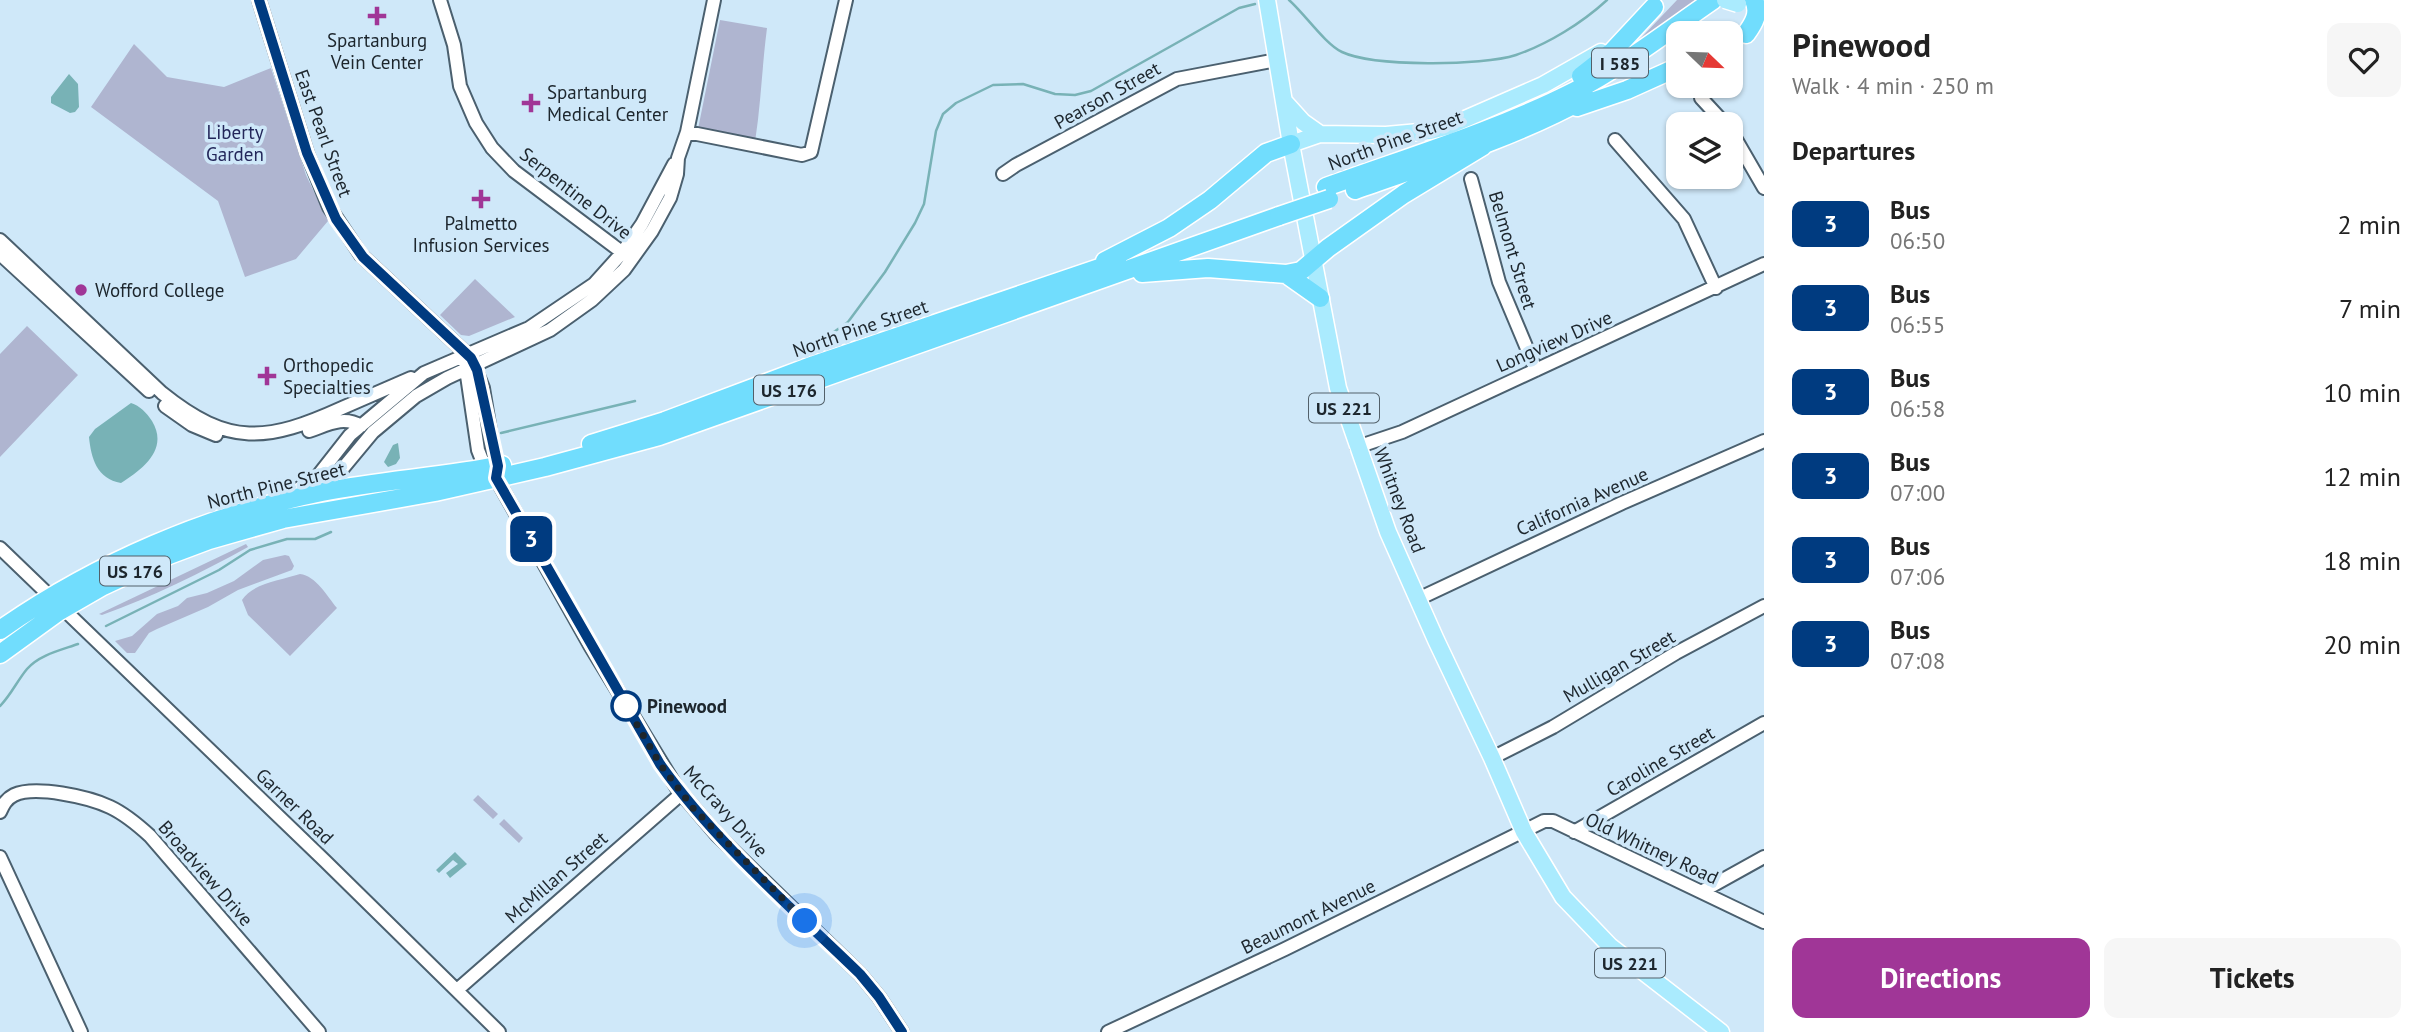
<!DOCTYPE html>
<meta charset="utf-8">
<style>
body{margin:0;font-family:"PT Sans",sans-serif;background:#f6f6f6;color:#222;height:100vh;display:flex;flex-direction:column;font-size:26px;white-space:nowrap}
*{box-sizing:border-box;margin:0}
p{font-size:23px;color:#767676}
.icon{flex:none;width:38px;height:38px;fill:none;stroke:currentColor;stroke-width:2;stroke-linecap:round;stroke-linejoin:round}
.map{position:relative;flex:1;overflow:hidden}
.details{display:flex;flex-direction:column;background:#fff;width:665px}
.details>*{flex:none}
.badge{padding:0 14px;border-radius:10px;font-size:24px;line-height:46px}
.needle{width:46px;rotate:113deg}
.controls{position:absolute;left:1666px;top:21px;display:grid;gap:14px}
.controls a{display:grid;place-items:center;width:77px;height:77px;border-radius:14px;background:#fff;box-shadow:0 2px 5px #0004;font-size:35px}
.you{position:absolute;width:35px;height:35px;margin:-18px;border:5px solid #fff;border-radius:50%;background:#1a73e8;box-shadow:0 0 0 10px #1a73e833}
.map>.badge{position:absolute;translate:-50% -50%;box-shadow:0 0 0 4px #fff}
h2{padding:0 28px;font-size:26px;line-height:63px}
.round{display:grid;place-items:center;flex:none;width:74px;height:74px;border-radius:14px;background:#f6f6f6}
.head{display:flex;align-items:center;justify-content:space-between;height:119px;padding:0 28px}
h1{font-size:33px;font-weight:700;line-height:52px}
.cta{display:flex;gap:14px;margin-top:auto;padding:14px 28px}
.cta a{flex:1;height:80px;border-radius:14px;background:#a03697;color:#fff;font-size:28px;font-weight:700;line-height:80px;text-align:center}
.cta a+a{background:#f6f6f6;color:#222}
ul{padding:0;list-style:none}
li{display:flex;align-items:center;gap:21px;height:84px;padding:0 28px}
li div{flex:1}
li b{display:block;font-size:26px}
li em{font-style:normal}
li .badge{min-width:77px;font-weight:700;text-align:center}
main{display:flex;flex:1;min-height:0}
.map>svg:first-child{display:block}
</style>
<main>
<div class="map">
<svg width="1764" height="1032" viewBox="0 0 1764 1032">
<rect width="100%" height="100%" fill="#cfe8f9"/>
<!-- green -->
<path fill="#afb5d0" d="M 1677,0 L 1710,0 L 1593,78 L 1641,38 Z
M 720,20 L 767,28 C 762,66 761,104 755,142 L 698,129 Z
M 134,44 L 167,77 L 224,87 L 271,68 L 306,175 L 328,221 L 296,259 L 245,277 L 218,201 L 91,107 Z
M 475,279 L 515,317 L 469,336 L 461,335 L 440,315 Z
M 27,326 L 78,375 L 0,457 L 0,354 Z
M 246,544 L 248,547 C 201,573 152,597 102,615 L 99,614 Z
M 285,555 L 289,556 L 294,566 L 292,570 L 238,590 L 208,607 L 157,629 L 149,633 L 135,653 L 127,653 L 115,641 L 132,636 L 157,614 L 178,606 L 187,598 L 207,593 L 234,581 L 263,560 Z
M 300,574 C 316,576 327,596 337,608 L 290,656 L 248,615 L 242,600 C 253,583 282,580 300,574 Z
M 478,795 L 498,814 L 493,819 L 473,800 Z
M 504,819 L 523,838 L 519,843 L 499,824 Z"/>
<!-- water -->
<path fill="#78b2b6" d="M 69,74 L 78,84 L 79,107 L 75,112 L 70,113 L 51,103 L 51,97 Z
M 131,403 C 140,406 146,412 152,421 C 169,449 143,469 121,483 C 97,479 91,458 89,437 L 95,429 Z
M 398,443 L 400,458 L 396,464 L 388,467 L 384,462 L 393,445 Z
M 455,852 L 467,864 L 450,878 L 446,873 L 458,864 L 453,860 L 439,873 L 436,870 Z"/>
<g fill="none" stroke-linecap="round" stroke-linejoin="round">
<!-- stream -->
<path stroke="#78b2b6" stroke-width="2.5" d="M 1289,0 C 1304,13 1325,44 1342,52 C 1374,67 1482,66 1516,55 C 1548,44 1582,23 1607,0
M 824,339 L 848,322 L 885,272 L 915,223 L 924,204 L 936,131 L 943,114 L 956,103 L 993,85 L 1023,84 L 1055,94 L 1075,95 L 1091,91 L 1239,8 L 1255,4
M 501,433 L 635,401
M 106,626 L 219,570 L 250,550 L 287,539 L 315,539 L 331,532
M 0,706 C 11,695 17,681 27,669 C 39,655 61,650 78,644"/>
<!-- minor casing -->
<g stroke="#4b606f" stroke-width="16">
<path id="minor" d="M 259,0 L 307,153 L 329,207 L 361,255 L 471,358 L 483,388 L 497,473
M 440,0 L 454,45 L 460,86 L 476,123 L 492,148 L 514,171 L 627,256
M 1701,98 L 1725,124
M 1731,131 L 1764,188
M 687,132 L 802,155 L 811,152 L 846,0
M 1615,140 L 1684,219 L 1716,288
M 1003,174 L 1016,165 L 1177,79 L 1277,60
M 1471,179 L 1499,282 L 1536,370
M 0,240 L 162,393 C 229,447 267,442 342,408 C 365,398 388,388 411,378
M 0,254 L 149,391
M 465,362 L 478,450 L 487,473
M 165,406 L 192,425 L 216,435
M 309,431 C 327,425 343,415 361,426
M 1357,447 L 1402,432 L 1764,264
M 496,478 L 591,647 L 677,788 L 717,835 L 860,974 L 879,997 L 902,1032
M 290,494 L 317,477 L 350,435 L 424,373 L 529,328 L 594,284 L 622,253 L 642,224 L 674,164
M 288,516 L 324,491 L 373,432 L 416,396 L 447,378 L 550,330 L 592,300 L 624,270 L 652,231 L 670,198 L 677,174 L 678,158 L 687,132 L 714,0
M 0,548 L 325,861 L 499,1032
M 1418,599 L 1622,503 L 1764,441
M 1492,758 L 1553,727 L 1676,653 L 1764,606
M 0,812 C 3,805 6,799 14,795 C 35,785 89,797 110,807 C 125,814 138,825 150,836 L 319,1032
M 1574,832 L 1764,723
M 0,857 L 81,1032
M 1701,892 L 1764,857
M 457,990 L 681,794
M 1108,1032 L 1285,949 L 1544,821 L 1553,821 L 1764,922"/>
</g>
<!-- major casing -->
<g stroke="#fff" stroke-width="19">
<path id="major" d="M 1267,0 L 1291,144 L 1338,388 L 1388,532 L 1436,640 L 1492,758 L 1524,832 L 1563,897 L 1610,946 L 1721,1032
M 1284,101 L 1303,122 L 1320,134
M 1291,144 L 1320,134 L 1386,135 L 1430,131 L 1449,126 L 1543,85 L 1601,52"/>
</g>
<!-- highway casing -->
<g stroke="#fff" stroke-width="21">
<path id="highway" d="M 1746,34 C 1754,23 1760,13 1754,0
M 1581,76 L 1613,51 L 1654,7
M 1577,107 L 1627,90 L 1678,67
M 1326,187 C 1409,157 1496,131 1575,91 C 1623,66 1668,31 1713,0
M 1355,190 C 1434,162 1513,138 1586,98
M 1105,261 L 1169,228 L 1210,200 L 1266,153 L 1291,144
M 1142,273 L 1208,268 L 1286,274 L 1301,271 L 1328,248 L 1404,194 L 1483,146
M 1286,274 L 1320,298
M 591,444 L 665,421 L 814,365 L 1117,262
M 0,630 C 96,563 208,515 322,492 C 382,480 443,477 502,465
M 0,654 L 58,612 L 103,586 L 169,555 L 209,540 L 283,519 L 435,492 L 545,467 L 659,436 L 1279,216"/>
</g>
<!-- minor -->
<use href="#minor" stroke="#fff" stroke-width="12"/>
<!-- major -->
<use href="#major" stroke="#aaebfe" stroke-width="16"/>
<!-- highway -->
<use href="#highway" stroke="#71ddfd" stroke-width="18"/>
<!-- major-bridge casing -->
<g stroke="#fff" stroke-width="19" stroke-linecap="butt">
<path id="major-bridge" d="M 1725,0 L 1738,4"/>
</g>
<!-- highway-bridge casing -->
<g stroke="#fff" stroke-width="21" stroke-linecap="butt">
<path id="highway-bridge" d="M 1279,216 L 1329,199"/>
</g>
<!-- major-bridge -->
<use href="#major-bridge" stroke="#aaebfe" stroke-width="16"/>
<!-- highway-bridge -->
<use href="#highway-bridge" stroke="#71ddfd" stroke-width="18"/>
</g>
<g fill="none" stroke-linecap="round" stroke-linejoin="round">
<!-- line casing -->
<g stroke="#fff" stroke-width="16">
<path id="line" d="M 259,0 L 307,153 L 336,219 L 363,257 L 471,358 L 477,370 L 498,466 L 496,478 L 660,764 C 716,843 791,907 860,974 L 879,997 L 902,1032"/>
</g>
<!-- line -->
<use href="#line" stroke="#003b80" stroke-width="10"/>
<!-- walk -->
<path stroke="#1d262d" stroke-width="7" stroke-dasharray="0 12.6" d="M 626,706 L 622,699 L 660,764 L 693,808 L 805,921"/>
</g>
<!-- markers -->
<g fill="#a03697" stroke="#cfe8f9" stroke-width="2.5">
<path d="M373.5 5.5h7v7h7v7h-7v7h-7v-7h-7v-7h7z"/>
<path d="M527.5 92.5h7v7h7v7h-7v7h-7v-7h-7v-7h7z"/>
<path d="M477.5 188.5h7v7h7v7h-7v7h-7v-7h-7v-7h7z"/>
<circle cx="81" cy="290" r="7"/>
<path d="M263.5 365.5h7v7h7v7h-7v7h-7v-7h-7v-7h7z"/>
</g>
<circle fill="#fff" stroke="#003b80" stroke-width="3.5" cx="626" cy="706" r="14"/>
<g text-anchor="middle" dominant-baseline="central" stroke-width="7" stroke-linejoin="round" paint-order="stroke">
<!-- shield labels -->
<g fill="#cfe8f9" stroke="#52606a" stroke-width="2">
<rect x="1592" y="48.5" width="56" height="29" rx="5"/>
<rect x="754" y="375.5" width="70" height="29" rx="5"/>
<rect x="1309" y="393.5" width="70" height="29" rx="5"/>
<rect x="100" y="556.5" width="70" height="29" rx="5"/>
<rect x="1595" y="948.5" width="70" height="29" rx="5"/>
</g>
<g font-size="18" font-weight="bold" fill="#1d262d">
<text x="1620" y="63">I 585</text>
<text x="789" y="390">US 176</text>
<text x="1344" y="408">US 221</text>
<text x="135" y="571">US 176</text>
<text x="1630" y="963">US 221</text>
</g>
<!-- poi labels -->
<g font-size="19" fill="#1d262d" stroke="#cfe8f9" text-anchor="start">
<text x="377" y="40" text-anchor="middle">Spartanburg<tspan x="377" dy="22">Vein Center</tspan></text>
<text x="547" y="92">Spartanburg<tspan x="547" dy="22">Medical Center</tspan></text>
<text x="481" y="223" text-anchor="middle">Palmetto<tspan x="481" dy="22">Infusion Services</tspan></text>
<text x="95" y="290">Wofford College</text>
<text x="283" y="365">Orthopedic<tspan x="283" dy="22">Specialties</tspan></text>
</g>
<!-- street labels -->
<g font-size="19" fill="#1d262d" stroke="#cfe8f9">
<text transform="translate(1107 95) rotate(-29)">Pearson Street</text>
<text transform="translate(324 133) rotate(70)">East Pearl Street</text>
<text transform="translate(1395 140) rotate(-20)">North Pine Street</text>
<text transform="translate(576 193) rotate(38)">Serpentine Drive</text>
<text transform="translate(1513 250) rotate(73)">Belmont Street</text>
<text transform="translate(860 328) rotate(-19)">North Pine Street</text>
<text transform="translate(1554 341) rotate(-24)">Longview Drive</text>
<text transform="translate(276 485) rotate(-14)">North Pine Street</text>
<text transform="translate(1400 500) rotate(69)">Whitney Road</text>
<text transform="translate(1582 501) rotate(-24)">California Avenue</text>
<text transform="translate(1619 666) rotate(-30)">Mulligan Street</text>
<text transform="translate(1660 761) rotate(-30)">Caroline Street</text>
<text transform="translate(295 806) rotate(44)">Garner Road</text>
<text transform="translate(726 811) rotate(48)">McCravy Drive</text>
<text transform="translate(1652 848) rotate(25)">Old Whitney Road</text>
<text transform="translate(206 873) rotate(49)">Broadview Drive</text>
<text transform="translate(556 877) rotate(-41)">McMillan Street</text>
<text transform="translate(1308 916) rotate(-26)">Beaumont Avenue</text>
</g>
<!-- park labels -->
<g font-size="19" fill="#23275a" stroke="#cfe8f9">
<text x="235" y="132">Liberty<tspan x="235" dy="22">Garden</tspan></text>
</g>
<!-- stop labels -->
<g font-size="19" font-weight="bold" fill="#1d262d" stroke="#cfe8f9" text-anchor="start">
<text x="647" y="706">Pinewood</text>
</g>
</g>
</svg>
<div class="controls">
<a><svg class="needle" viewBox="-14 -14 28 28"><path d="M0-13l5 13h-10z" fill="#e53935"/><path d="M0 13l5-13h-10z" fill="#767676"/></svg></a>
<a><svg class="icon" aria-label="layers" viewBox="0 0 24 24"><path d="M12 4l9 5-9 5-9-5zM3 14l9 5 9-5"/></svg></a>
</div>
<div class="you" style="left:805px;top:921px"></div>
<b class="badge" style="left:531px;top:539px;background:#003b80;color:#fff">3</b>
</div>
<section class="details">
<div class="head"><div><h1>Pinewood</h1><p>Walk · 4 min · 250 m</p></div><a class="round"><svg class="icon" aria-label="heart" viewBox="0 0 24 24"><path d="M12 20l-8-8c-3-5 5-10 8-4 3-6 11-1 8 4z"/></svg></a></div>
<h2>Departures</h2>
<ul>
<li><span class="badge" style="background:#003b80;color:#fff">3</span><div><b>Bus</b><p>06:50</p></div><em>2 min</em></li>
<li><span class="badge" style="background:#003b80;color:#fff">3</span><div><b>Bus</b><p>06:55</p></div><em>7 min</em></li>
<li><span class="badge" style="background:#003b80;color:#fff">3</span><div><b>Bus</b><p>06:58</p></div><em>10 min</em></li>
<li><span class="badge" style="background:#003b80;color:#fff">3</span><div><b>Bus</b><p>07:00</p></div><em>12 min</em></li>
<li><span class="badge" style="background:#003b80;color:#fff">3</span><div><b>Bus</b><p>07:06</p></div><em>18 min</em></li>
<li><span class="badge" style="background:#003b80;color:#fff">3</span><div><b>Bus</b><p>07:08</p></div><em>20 min</em></li>
</ul>
<div class="cta"><a>Directions</a><a>Tickets</a></div>
</section>
</main>
